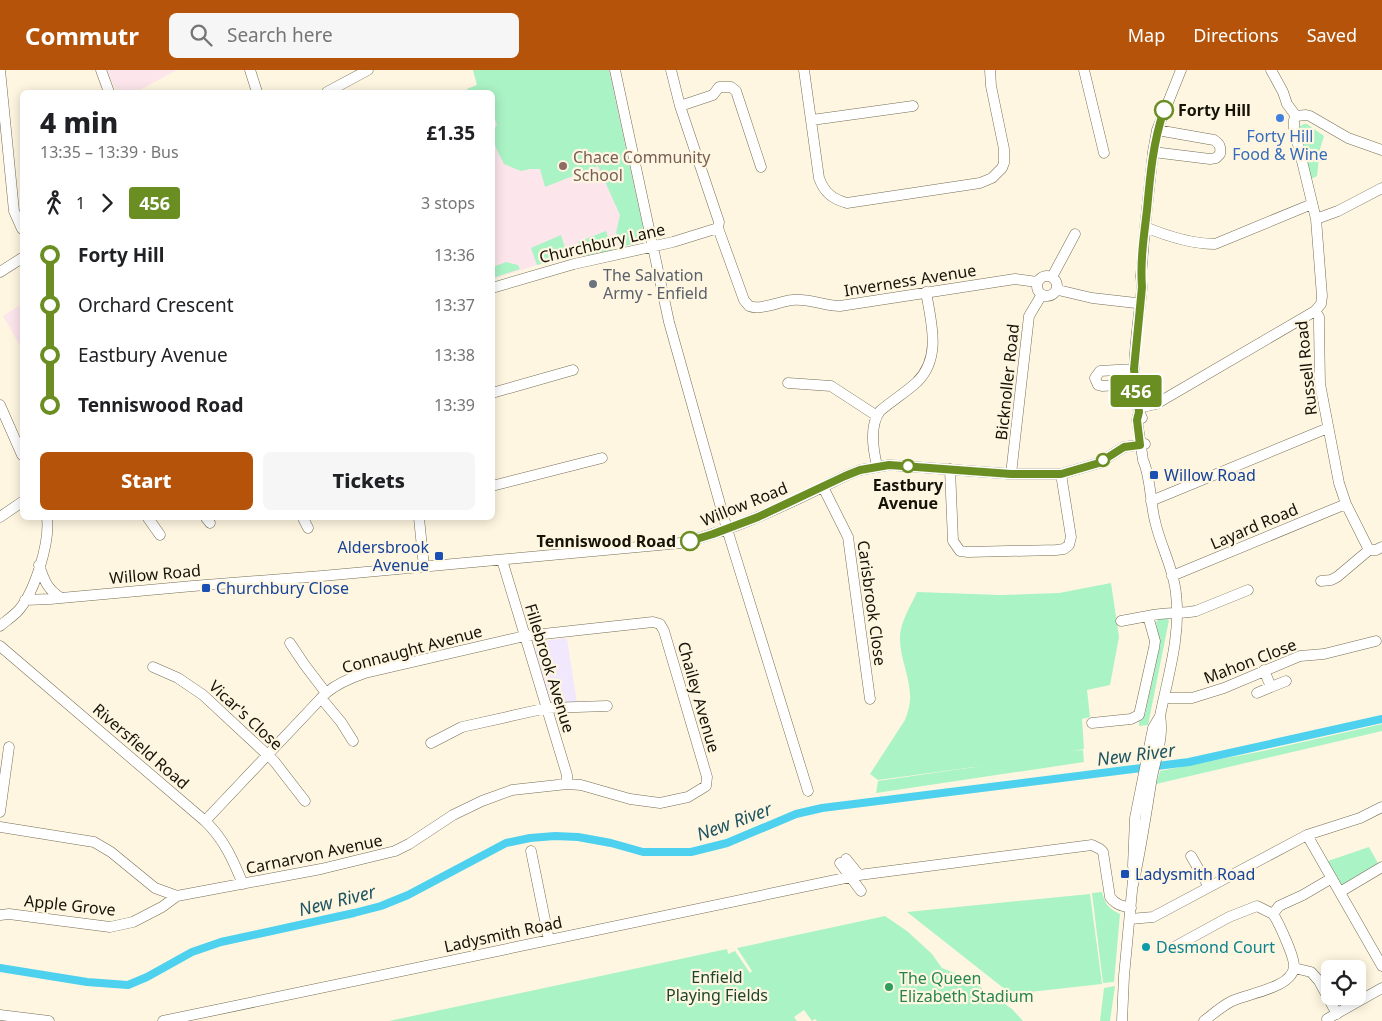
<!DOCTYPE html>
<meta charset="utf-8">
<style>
body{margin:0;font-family:"Noto Sans",sans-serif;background:#f6f6f6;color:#202124;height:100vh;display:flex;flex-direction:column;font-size:19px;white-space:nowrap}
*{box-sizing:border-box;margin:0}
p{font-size:16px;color:#757577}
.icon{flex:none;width:28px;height:28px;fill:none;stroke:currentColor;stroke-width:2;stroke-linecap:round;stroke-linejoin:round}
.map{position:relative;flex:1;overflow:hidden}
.drawer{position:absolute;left:20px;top:20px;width:475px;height:430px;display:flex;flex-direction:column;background:#fff;border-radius:8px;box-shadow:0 2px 12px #0003}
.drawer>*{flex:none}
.badge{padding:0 10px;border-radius:4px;font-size:18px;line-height:32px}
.controls{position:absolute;left:1321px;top:890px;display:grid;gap:10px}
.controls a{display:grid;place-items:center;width:45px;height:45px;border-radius:8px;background:#fff;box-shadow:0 2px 12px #0003;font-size:25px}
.map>.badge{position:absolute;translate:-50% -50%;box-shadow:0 0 0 2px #fff}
.legs{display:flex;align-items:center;gap:8px;height:55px;padding:0 20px;font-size:16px}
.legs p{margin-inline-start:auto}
.overview{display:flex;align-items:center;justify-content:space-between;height:85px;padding:0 20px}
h1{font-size:28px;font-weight:800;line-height:38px}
.action{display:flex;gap:10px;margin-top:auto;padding:10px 20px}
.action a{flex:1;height:58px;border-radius:8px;background:#b45309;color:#fff;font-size:20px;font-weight:800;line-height:58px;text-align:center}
.action a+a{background:#f6f6f6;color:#202124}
ul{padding:0 20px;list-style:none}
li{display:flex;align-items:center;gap:18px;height:50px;font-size:19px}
li i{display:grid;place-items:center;width:8px;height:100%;margin:0 6px;background:currentColor}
li i::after{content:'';width:12px;height:12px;margin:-6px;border:4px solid;border-radius:50%;background:#fff}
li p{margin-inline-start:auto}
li:first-child i{background:linear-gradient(#0000 50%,currentColor 0)}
li:last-child i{background:linear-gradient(currentColor 50%,#0000 0)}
header{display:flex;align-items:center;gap:30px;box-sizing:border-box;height:70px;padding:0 25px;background:#b45309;color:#fff}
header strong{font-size:24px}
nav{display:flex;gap:28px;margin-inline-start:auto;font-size:18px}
.search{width:350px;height:45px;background:#f6f6f6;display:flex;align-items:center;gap:12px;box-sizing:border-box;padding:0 18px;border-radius:8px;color:#757577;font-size:19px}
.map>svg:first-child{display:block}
</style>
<header>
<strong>Commutr</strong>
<div class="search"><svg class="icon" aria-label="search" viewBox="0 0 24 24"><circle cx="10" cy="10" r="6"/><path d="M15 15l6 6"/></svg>Search here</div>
<nav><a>Map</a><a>Directions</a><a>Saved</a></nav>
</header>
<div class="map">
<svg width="1382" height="951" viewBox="0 0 1382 951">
<rect width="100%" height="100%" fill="#fef6e0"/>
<!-- commercial -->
<path fill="#f2e8fd" d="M 567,568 L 577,633 L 558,633 L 553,631 L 549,626 L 535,580 L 538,575 L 541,571 Z"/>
<!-- education -->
<path fill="#fce6eb" d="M 106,0 L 177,0 L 136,22 L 117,22 Z
M 473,0 L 614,0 L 647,170 L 537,195 L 493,209 L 492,22 L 468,22 L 467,19 L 477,15 Z
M 22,234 L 22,279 L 3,246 Z"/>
<!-- green -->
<path fill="#aaf3c5" d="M 473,0 L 609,0 L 643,157 L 633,174 L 621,177 L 616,163 L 620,145 L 598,96 L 545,117 L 540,99 L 530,99 L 521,101 L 504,94 C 498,81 488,68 497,55 L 493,44 L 492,22 L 469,22 L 467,19 L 477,15 Z
M 1304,54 L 1307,54 L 1324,66 L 1320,79 L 1317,106 L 1311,109 L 1299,60 L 1300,56 Z
M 606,161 L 612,180 L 583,186 L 578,172 Z
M 561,165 L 568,187 L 537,195 L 531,178 Z
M 506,192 L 518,195 L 520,199 L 493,208 L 493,197 Z
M 1111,513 L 1119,567 L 1110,615 L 1087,620 L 1090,647 L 1082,649 L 1084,679 L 1073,681 L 1083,680 L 1084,692 L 876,723 L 878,711 L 989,695 L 878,710 L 870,704 L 905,650 C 908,642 911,633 910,624 C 909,604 899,585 900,566 C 901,550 911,536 917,522 L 1000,525 L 1059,523 Z
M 1166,547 L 1169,550 L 1148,655 L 1139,656 L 1139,652 L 1145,645 L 1160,574 L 1156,552 L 1160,548 Z
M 1382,654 L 1382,661 L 1156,714 L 1160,701 L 1268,680 Z
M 1369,777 L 1379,795 L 1342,816 L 1328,791 Z
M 1102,822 C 1105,834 1109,839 1120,844 L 1114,912 L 1103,913 L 1092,823 Z
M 1090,824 L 1102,914 L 1011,924 L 907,842 Z
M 885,846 L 907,861 L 932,884 L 942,898 L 967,908 L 1012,939 L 1023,951 L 817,951 L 815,949 L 812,951 L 804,940 L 794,947 L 797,951 L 389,951 L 727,879 L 728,884 L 735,881 L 750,903 L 752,901 L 737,878 Z
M 1115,916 L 1110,951 L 1100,951 L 1104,918 Z"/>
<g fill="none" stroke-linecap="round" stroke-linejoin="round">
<!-- canal -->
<path stroke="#4dd1ef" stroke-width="8" d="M 0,898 L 87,912 L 128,915 L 147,907 L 192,882 L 221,872 L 354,843 L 381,836 L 408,825 L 506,773 L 530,768 L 555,766 L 578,767 L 611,773 L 643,782 L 691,782 L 727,773 L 796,744 L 822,738 L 1189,692 L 1382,649"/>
<!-- minor casing -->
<g stroke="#756d55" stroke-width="11">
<path id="minor" d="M 0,0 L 14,141 L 22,159
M 101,0 L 109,22
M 250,0 L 257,22
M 615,0 L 669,252 L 727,459 L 808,721
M 671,0 L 680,36 L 719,152 L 718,158 L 744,230 L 749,236 C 760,241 781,231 792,230 C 809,228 824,236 840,236 L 1015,209 L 1037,212
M 804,0 L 819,108 C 824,122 832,129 847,133 L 980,113 L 992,108 L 1002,98 L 1004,93 L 1004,79 L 991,16 L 990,0
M 1084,0 L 1104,83
M 1271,0 L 1283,22 L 1287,34 L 1296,46
M 327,22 L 368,0
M 680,36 L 713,25 L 719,17 L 731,17 L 736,21 L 761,97
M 1296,46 L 1294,50 L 1294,58 L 1316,149 L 1322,226 L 1321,234 L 1315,241 L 1319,247 L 1319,255 L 1320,314 L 1339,413 L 1346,434 L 1369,480 L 1376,480 L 1382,477
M 1296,46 L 1306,45 L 1310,46 L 1348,68 L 1382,80
M 812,50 L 913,36
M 1153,82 L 1210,89 L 1216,88 L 1220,84 C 1221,77 1220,74 1214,70 L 1157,60
M 1316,149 L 1338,141 L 1382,118
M 1145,157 C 1167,166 1191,174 1215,174 L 1312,134
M 0,202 L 22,188
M1037 216a10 10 0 1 1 20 0a10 10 0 1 1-20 0Z
M 1052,207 L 1075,164
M 492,218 L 574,194 L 673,172 L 718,158
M 1058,220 L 1092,228 L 1136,233
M 1134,299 L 1100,301 L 1095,308 L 1098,315 L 1102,316 L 1135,314
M 788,313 L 831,316 L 877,346
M 492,323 L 573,300
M 0,335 L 22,385
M 1138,338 L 1156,334 L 1315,241
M 1142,348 C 1126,316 1139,253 1142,217 L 1141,206 L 1145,157 L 1153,82 L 1157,60 L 1181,0
M 877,396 C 873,379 869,356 880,341 C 892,331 906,322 917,312 C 942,287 931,252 926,222
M 950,399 L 953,471 L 960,481 L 968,482 L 1056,480 L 1064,479 L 1069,475 L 1071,467 L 1061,404
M 1011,404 L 1029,246 L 1041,226
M 492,416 L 602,388
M 823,417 L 848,467 L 870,629
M 1151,431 L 1328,358
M 0,447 L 22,432
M 148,448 L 160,465
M 206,448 L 210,453
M 303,448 L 308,458
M 419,448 L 424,497
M 502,490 L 567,705 L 567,714
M 39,495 C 44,510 47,519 61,528
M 1172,506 L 1346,434
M 1321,511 L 1331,510 L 1337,507 L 1369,480
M 25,530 L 50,529 L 193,516 L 322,506 L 681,473 C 739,459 792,432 845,406 L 860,400 L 889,395 L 1011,404 L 1061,404 L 1099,393 L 1124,377 L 1145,374
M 1121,551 L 1148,546
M 0,556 C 6,551 13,546 18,541 C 35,522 50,472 47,448
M 290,573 L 304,594 L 326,623
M 0,576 L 205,751 C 224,769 233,790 243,814
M 153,597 L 178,608 L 203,625 L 274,691 L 305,731
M 1264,600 L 1271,617 L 1286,611
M 1257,623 L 1271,617
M 321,628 L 341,652 L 353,671
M 1164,628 L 1192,628 L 1224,618 L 1300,586 L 1324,584 L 1376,571
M 1092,653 L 1131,649 L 1139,645 L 1154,578 L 1155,571 L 1148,546 C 1164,542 1180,544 1196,541 L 1248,520
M 431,673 L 462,657 L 547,638 L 607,636
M 0,742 L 9,677
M 0,757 L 94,772 L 111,782 L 155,818 L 177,826 L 321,799 L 395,781 L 409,774 L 453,745 L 482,731 L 512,720 L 567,714 L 581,715 L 630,729 L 660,733 L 688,727 L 706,716 L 707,707 L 664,561 L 660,554 L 653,552 L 525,566 L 365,603 C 350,608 338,613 326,623 L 205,751
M 1307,765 L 1382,896
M 531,781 L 549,870
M 1191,786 L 1209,817
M 846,789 L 859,805 L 1092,775 L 1100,779 L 1103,782 L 1110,827 C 1116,835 1122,836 1131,838
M 840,793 L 861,821
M 1133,796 L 1135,748 L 1153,658 L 1160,646
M 1133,815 C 1141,779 1146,744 1152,707 C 1156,687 1164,666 1160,646 C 1168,606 1181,565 1176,524 C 1174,499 1160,475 1155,451 C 1150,432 1151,408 1143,390 L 1137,350 L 1139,342
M 1340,822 L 1382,797
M 1273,844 L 1279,836 L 1303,825 L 1332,808
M 0,845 L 9,844 L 110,857 L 133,852 L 162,837 L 177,826
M 1130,849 L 1153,847 L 1307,765 L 1360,748 L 1382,737
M 1176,876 L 1229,847 L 1257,836 L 1273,844 C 1279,853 1295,888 1294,897 C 1292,918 1249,923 1232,931 C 1222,936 1213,944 1204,951
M 1294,898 L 1311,902 L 1319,911 L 1337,944
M 0,945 L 49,951
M 1327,949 L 1382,918
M 163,951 L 850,807
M 1122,951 L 1124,906 L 1133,810"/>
</g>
<!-- minor -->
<use href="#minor" stroke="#fff" stroke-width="10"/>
</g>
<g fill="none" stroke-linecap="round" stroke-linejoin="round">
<!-- line-1 casing -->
<g stroke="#fff" stroke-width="11">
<path id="line-1" d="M 690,471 L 713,464 L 758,447 L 845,406 L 860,400 L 889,395 L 1011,404 L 1061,404 L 1099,393 L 1124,377 L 1140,375 L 1137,350 L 1139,342 L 1134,299 L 1142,217 C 1140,192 1144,165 1147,140 C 1150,106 1153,72 1164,40"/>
</g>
<!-- line-1 -->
<use href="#line-1" stroke="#6b8e23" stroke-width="8"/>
</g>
<!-- markers -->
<g fill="#fff" stroke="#6b8e23" stroke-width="2.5">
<circle cx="1164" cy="40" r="9"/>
<circle cx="1103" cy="390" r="6"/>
<circle cx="908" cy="396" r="6"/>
<circle cx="690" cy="471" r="9"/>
</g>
<circle fill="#3f7fe0" stroke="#fef6e0" stroke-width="2" cx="1280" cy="48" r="5"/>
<circle fill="#8d6e63" stroke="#fef6e0" stroke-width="2" cx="563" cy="96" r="5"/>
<circle fill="#6b7280" stroke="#fef6e0" stroke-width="2" cx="593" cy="214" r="5"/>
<g fill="#1a4fb4" stroke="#fef6e0" stroke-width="2">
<rect x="1149" y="400" width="10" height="10" rx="2.5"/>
<rect x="434" y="481" width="10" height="10" rx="2.5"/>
<rect x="201" y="513" width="10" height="10" rx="2.5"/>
<rect x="1120" y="799" width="10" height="10" rx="2.5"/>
</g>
<circle fill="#0f9aa8" stroke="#fef6e0" stroke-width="2" cx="1146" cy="877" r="5"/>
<circle fill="#2e9e5b" stroke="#fef6e0" stroke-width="2" cx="889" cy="917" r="5"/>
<g text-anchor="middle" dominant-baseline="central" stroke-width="4.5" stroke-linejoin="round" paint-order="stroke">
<!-- stop labels -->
<g font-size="16" font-weight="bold" fill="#151208" stroke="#fef6e0" text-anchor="start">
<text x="1178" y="40">Forty Hill</text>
<text x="908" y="415" text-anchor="middle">Eastbury<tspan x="908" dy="18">Avenue</tspan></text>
<text x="676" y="471" text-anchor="end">Tenniswood Road</text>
</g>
<!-- shop labels -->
<g font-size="16" fill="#366cbe" stroke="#fef6e0">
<text x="1280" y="66">Forty Hill<tspan x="1280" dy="18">Food &amp; Wine</tspan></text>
</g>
<!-- education labels -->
<g font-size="16" fill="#785e54" stroke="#fef6e0" text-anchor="start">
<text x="573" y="87">Chace Community<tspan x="573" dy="18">School</tspan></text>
</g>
<!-- street labels -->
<g font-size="16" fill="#151208" stroke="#fef6e0">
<text transform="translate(602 173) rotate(-13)">Churchbury Lane</text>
<text transform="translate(910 210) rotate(-9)">Inverness Avenue</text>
<text transform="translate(1306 298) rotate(-96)">Russell Road</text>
<text transform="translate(1007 312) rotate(-84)">Bicknoller Road</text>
<text transform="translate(744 434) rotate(-22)">Willow Road</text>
<text transform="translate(1254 456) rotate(-23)">Layard Road</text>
<text transform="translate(155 504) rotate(-5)">Willow Road</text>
<text transform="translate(872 533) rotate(82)">Carisbrook Close</text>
<text transform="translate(412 579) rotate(-15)">Connaught Avenue</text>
<text transform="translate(1250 591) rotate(-21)">Mahon Close</text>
<text transform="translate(550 598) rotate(73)">Fillebrook Avenue</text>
<text transform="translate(699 627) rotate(74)">Chailey Avenue</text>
<text transform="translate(246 645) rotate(43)">Vicar's Close</text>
<text transform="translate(141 676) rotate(41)">Riversfield Road</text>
<text transform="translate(314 784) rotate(-12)">Carnarvon Avenue</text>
<text transform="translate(70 835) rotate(6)">Apple Grove</text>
<text transform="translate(503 864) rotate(-12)">Ladysmith Road</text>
</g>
<!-- worship labels -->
<g font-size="16" fill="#5b616d" stroke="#fef6e0" text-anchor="start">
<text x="603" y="205">The Salvation<tspan x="603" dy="18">Army - Enfield</tspan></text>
</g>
<!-- transit labels -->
<g font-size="16" fill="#164399" stroke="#fef6e0" text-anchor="start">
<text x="1164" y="405">Willow Road</text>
<text x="429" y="477" text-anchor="end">Aldersbrook<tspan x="429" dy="18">Avenue</tspan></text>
<text x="216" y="518">Churchbury Close</text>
<text x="1135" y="804">Ladysmith Road</text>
</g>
<!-- culture labels -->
<g font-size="16" fill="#0d838f" stroke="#fef6e0" text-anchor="start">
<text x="1156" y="877">Desmond Court</text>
</g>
<!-- park labels -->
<g font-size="16" fill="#1d452e" stroke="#fef6e0">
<text x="717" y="907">Enfield<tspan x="717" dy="18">Playing Fields</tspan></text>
</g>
<!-- leisure labels -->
<g font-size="16" fill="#27864d" stroke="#fef6e0" text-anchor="start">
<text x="899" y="908">The Queen<tspan x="899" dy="18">Elizabeth Stadium</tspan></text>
</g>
<!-- water labels -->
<g font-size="18" font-style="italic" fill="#1f5562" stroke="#fef6e0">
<text transform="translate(1136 684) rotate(-7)">New River</text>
<text transform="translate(734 751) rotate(-20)">New River</text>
<text transform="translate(337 830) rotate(-14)">New River</text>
</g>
</g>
</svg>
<div class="controls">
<a><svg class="icon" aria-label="locate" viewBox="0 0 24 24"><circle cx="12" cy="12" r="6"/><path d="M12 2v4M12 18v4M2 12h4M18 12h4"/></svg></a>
</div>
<b class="badge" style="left:1136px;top:321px;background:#6b8e23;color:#fff">456</b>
<section class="drawer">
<div class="overview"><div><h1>4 min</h1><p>13:35 – 13:39 · Bus</p></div><b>£1.35</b></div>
<div class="legs"><svg class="icon" aria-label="walk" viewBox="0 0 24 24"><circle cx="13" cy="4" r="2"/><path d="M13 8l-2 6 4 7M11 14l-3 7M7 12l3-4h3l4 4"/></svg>1<svg class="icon" aria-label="forward" viewBox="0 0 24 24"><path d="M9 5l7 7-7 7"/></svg><b class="badge" style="background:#6b8e23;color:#fff">456</b><p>3 stops</p></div>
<ul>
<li><i style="color:#6b8e23"></i><b>Forty Hill</b><p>13:36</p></li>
<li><i style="color:#6b8e23"></i><span>Orchard Crescent</span><p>13:37</p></li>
<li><i style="color:#6b8e23"></i><span>Eastbury Avenue</span><p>13:38</p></li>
<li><i style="color:#6b8e23"></i><b>Tenniswood Road</b><p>13:39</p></li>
</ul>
<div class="action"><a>Start</a><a>Tickets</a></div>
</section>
</div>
